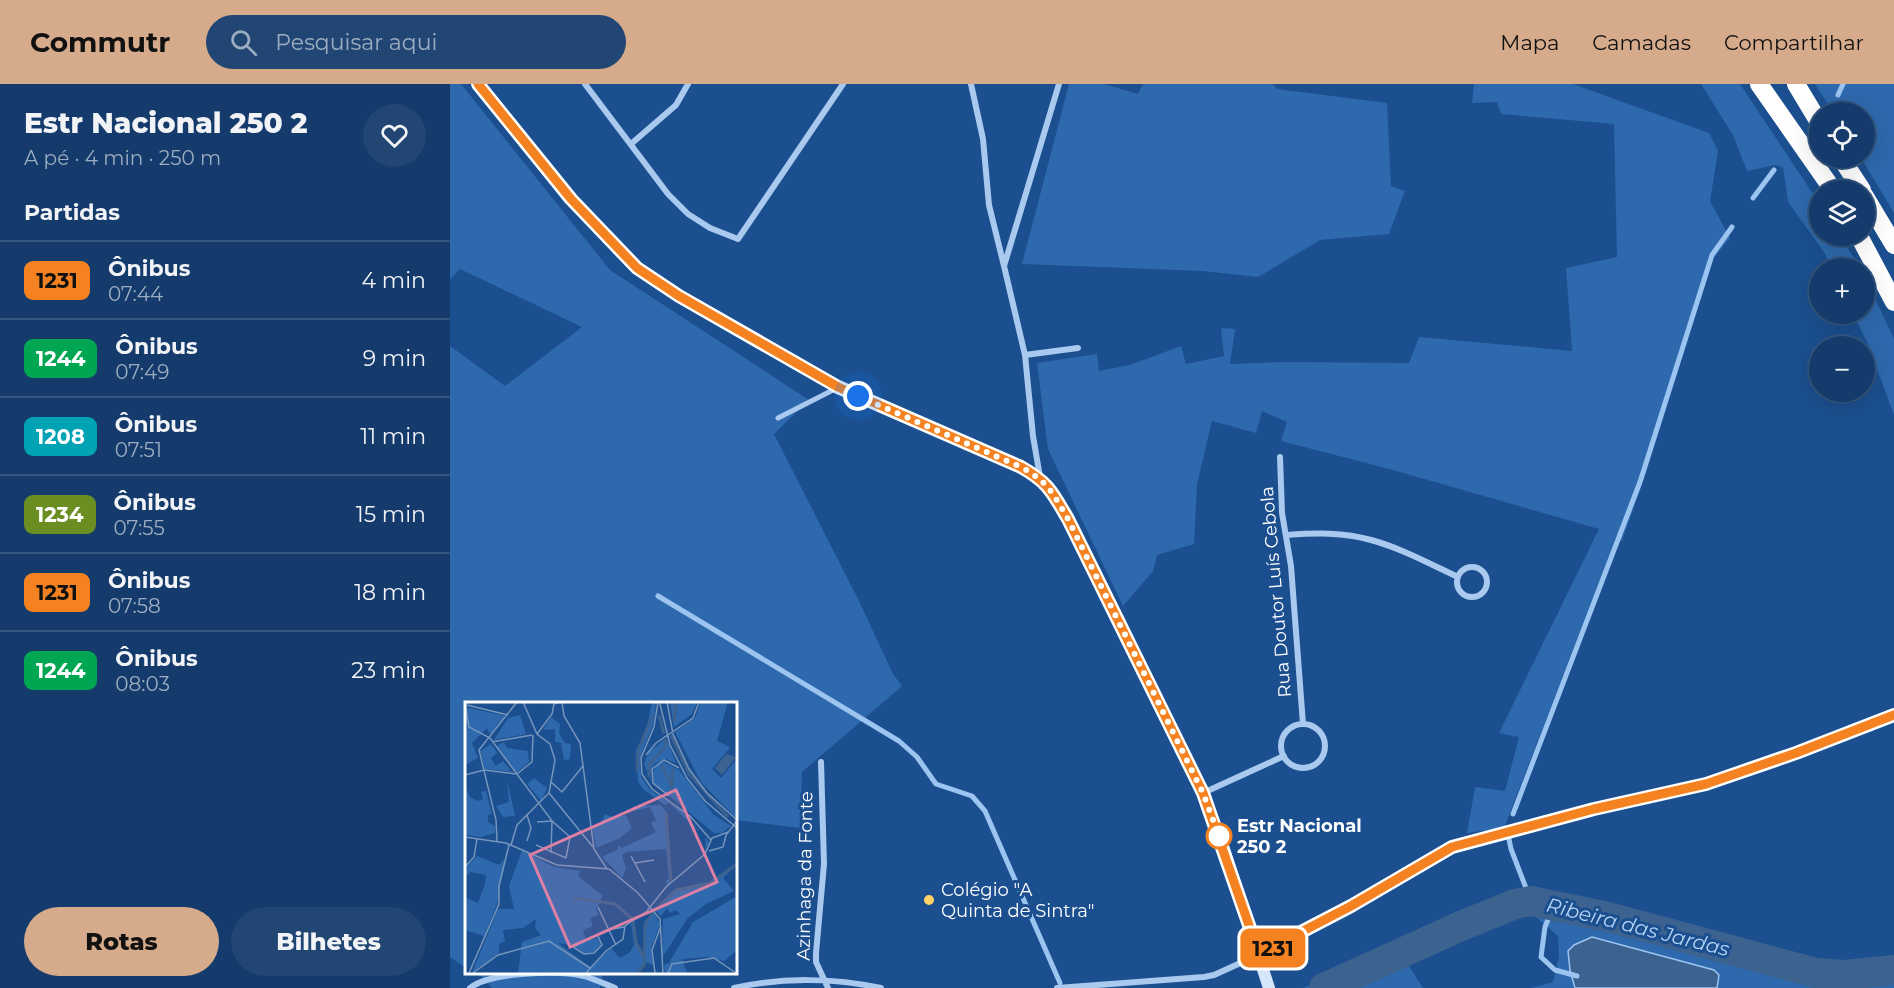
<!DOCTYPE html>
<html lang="pt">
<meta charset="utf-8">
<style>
body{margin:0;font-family:Montserrat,sans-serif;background:#214673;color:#f1f3f6;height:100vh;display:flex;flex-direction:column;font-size:22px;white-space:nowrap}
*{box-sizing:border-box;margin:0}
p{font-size:20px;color:#9dadc1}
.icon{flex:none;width:33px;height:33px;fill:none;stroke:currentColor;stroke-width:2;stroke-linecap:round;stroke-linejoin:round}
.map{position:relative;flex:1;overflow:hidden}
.details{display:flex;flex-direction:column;background:#143b6b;width:450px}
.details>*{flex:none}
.badge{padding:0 12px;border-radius:9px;font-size:21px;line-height:39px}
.tools{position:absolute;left:1359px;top:18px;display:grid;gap:12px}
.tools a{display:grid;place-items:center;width:66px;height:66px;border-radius:50%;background:#143b6b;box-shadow:0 6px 24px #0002,0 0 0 2px #33557e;font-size:30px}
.you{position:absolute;width:30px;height:30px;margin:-15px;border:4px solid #fff;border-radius:50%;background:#1a73e8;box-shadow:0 0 0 9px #1a73e833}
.map>.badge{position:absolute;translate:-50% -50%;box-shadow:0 0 0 3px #fff}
h2{padding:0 24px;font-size:22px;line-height:54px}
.round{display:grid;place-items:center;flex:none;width:63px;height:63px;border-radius:32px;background:#214673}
.head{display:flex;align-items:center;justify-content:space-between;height:102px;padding:0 24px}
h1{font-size:28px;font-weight:800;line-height:45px}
.button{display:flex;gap:12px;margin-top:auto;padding:12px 24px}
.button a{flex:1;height:69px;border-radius:36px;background:#d6ab8b;color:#111;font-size:24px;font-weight:800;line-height:69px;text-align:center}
.button a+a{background:#214673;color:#f1f3f6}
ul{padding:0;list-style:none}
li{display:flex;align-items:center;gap:18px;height:78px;padding:0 24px;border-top:2px solid #33557e}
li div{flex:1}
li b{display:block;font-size:22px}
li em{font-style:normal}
li .badge{min-width:66px;font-weight:700;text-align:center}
header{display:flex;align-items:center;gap:36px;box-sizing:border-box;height:84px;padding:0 30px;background:#d6ab8b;color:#111}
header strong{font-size:28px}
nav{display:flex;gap:33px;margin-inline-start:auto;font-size:21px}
.search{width:420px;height:54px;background:#214673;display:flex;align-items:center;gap:15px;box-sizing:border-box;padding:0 21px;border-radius:33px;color:#9dadc1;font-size:22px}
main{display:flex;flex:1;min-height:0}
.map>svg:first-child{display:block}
</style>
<header>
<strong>Commutr</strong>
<div class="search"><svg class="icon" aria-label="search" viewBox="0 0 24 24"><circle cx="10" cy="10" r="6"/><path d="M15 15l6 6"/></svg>Pesquisar aqui</div>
<nav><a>Mapa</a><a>Camadas</a><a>Compartilhar</a></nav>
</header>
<main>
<section class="details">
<div class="head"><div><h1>Estr Nacional 250 2</h1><p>A pé · 4 min · 250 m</p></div><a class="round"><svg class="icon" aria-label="heart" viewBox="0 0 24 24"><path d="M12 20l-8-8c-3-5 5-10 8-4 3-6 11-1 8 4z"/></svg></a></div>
<h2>Partidas</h2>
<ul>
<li><span class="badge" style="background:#f58220;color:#111">1231</span><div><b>Ônibus</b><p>07:44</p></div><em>4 min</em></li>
<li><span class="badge" style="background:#00a651;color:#fff">1244</span><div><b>Ônibus</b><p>07:49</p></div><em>9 min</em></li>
<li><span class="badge" style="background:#00a3b4;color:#fff">1208</span><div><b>Ônibus</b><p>07:51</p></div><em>11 min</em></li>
<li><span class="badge" style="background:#6b8e23;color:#fff">1234</span><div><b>Ônibus</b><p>07:55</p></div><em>15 min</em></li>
<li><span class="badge" style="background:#f58220;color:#111">1231</span><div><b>Ônibus</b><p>07:58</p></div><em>18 min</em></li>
<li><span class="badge" style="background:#00a651;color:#fff">1244</span><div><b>Ônibus</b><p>08:03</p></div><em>23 min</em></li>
</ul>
<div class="button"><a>Rotas</a><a>Bilhetes</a></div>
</section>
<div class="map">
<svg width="1444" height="904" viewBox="0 0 1444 904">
<rect width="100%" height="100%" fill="#1b4f8f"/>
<!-- green -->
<path fill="#2e69ad" d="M 0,0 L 11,0 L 160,186 L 359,316 L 324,350 L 409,517 L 443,590 L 452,602 L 352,688 L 350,744 L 285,736 L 285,619 L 16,619 L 16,884 L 0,873 L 0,262 L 55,302 L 132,243 L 10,185 L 0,196 Z
M 619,0 L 654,0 L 688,10 L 693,0 L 823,0 L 827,5 L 937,19 L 941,102 L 955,107 L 939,150 L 870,156 L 808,193 L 753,187 L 572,180 Z
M 1024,0 L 1123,0 L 1259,49 L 1268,67 L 1260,117 L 1280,154 L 1263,175 L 1196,389 L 1172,457 L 1166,455 L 1054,744 L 1017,749 L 1025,703 L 1055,707 L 1069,653 L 1049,649 L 1149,445 L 943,386 L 831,357 L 837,338 L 812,327 L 806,349 L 762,337 L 747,400 L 744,460 L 707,471 L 703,487 L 673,522 L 598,365 L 587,279 L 647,270 L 649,287 L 680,281 L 731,262 L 736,280 L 774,272 L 771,244 L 785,245 L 780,280 L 832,278 L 959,279 L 969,253 L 1122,267 L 1116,184 L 1167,173 L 1164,40 L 1051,30 L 1047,18 L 1022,19 Z
M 1251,0 L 1290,0 L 1369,119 L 1370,152 L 1390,152 L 1410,184 L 1382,184 L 1374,168 L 1338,118 L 1333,83 L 1325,81 L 1297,87 L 1283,51 Z
M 1365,0 L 1444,0 L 1444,129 L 1411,74 L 1414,74 L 1414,28 L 1383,28 Z
M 1415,193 L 1444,255 L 1444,331 L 1417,258 L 1403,230 L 1414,230 Z
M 1066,814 L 1107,815 L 1351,877 L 1413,883 L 1444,878 L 1444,904 L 1081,904 L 1103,898 L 1109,872 L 1108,852 L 1079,827 L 957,879 L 973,904 L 853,904 L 881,894 Z
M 23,888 L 153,888 L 150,904 L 42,904 L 32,893 Z"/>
<!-- water -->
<path fill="#3c6290" stroke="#9cc4f0" stroke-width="1.5" d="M 1142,853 L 1264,886 L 1269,891 L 1267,904 L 1125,904 L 1120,886 L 1118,867 L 1124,861 Z"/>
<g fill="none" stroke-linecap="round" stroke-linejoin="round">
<!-- stream -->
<path stroke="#9cc4f0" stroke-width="5" d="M 1388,11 L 1393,0
M 1303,114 L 1324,86
M 208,512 L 449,657 L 467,673 L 486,700 L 522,712 L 535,727 L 610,899
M 1063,730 L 1190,398 L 1262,171 L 1282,143
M 1059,755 L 1061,765 L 1081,817
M 1104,820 L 1095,843 L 1091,873 L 1105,886 L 1127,892"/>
<!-- river -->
<path stroke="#3c6290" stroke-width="30" d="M 874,904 L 1011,842 L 1065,820 L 1081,817 L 1158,833 L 1366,889 L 1395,891 L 1444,886"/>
<!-- pedestrian -->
<path stroke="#a9c9ee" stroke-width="5" d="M 328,334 L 387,304"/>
<!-- minor -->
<path stroke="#a9c9ee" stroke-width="6" d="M 135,0 L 218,110 L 238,130 L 260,144 L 288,155 L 393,0
M 521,0 L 533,55 L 539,121 L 554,182
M 181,60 L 226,21 L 238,0
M 575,271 L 628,264
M 830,373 L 832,429 L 841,482 L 853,640
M 590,393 L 583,352 L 575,271 L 554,182 L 609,0
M 837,451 C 865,449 893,448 921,456 C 951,464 980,480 1008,493
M1007 498a15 15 0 1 1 30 0a15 15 0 1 1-30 0Z
M831 662a22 22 0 1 1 44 0a22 22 0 1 1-44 0Z
M 371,678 L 374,780 L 366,869 L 366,878 L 378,904
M 753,709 L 834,672
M 20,904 C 40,888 109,886 134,892 C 144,895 155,900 165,904
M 284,904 C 331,893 385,894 431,904
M 607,904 L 754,893 L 764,891 L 808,871"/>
<!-- tertiary -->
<path stroke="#a9c9ee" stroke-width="10" d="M 809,871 L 901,822 L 1002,763 L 1162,721 L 1256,700 L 1346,669 L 1444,631"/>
<!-- secondary -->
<path stroke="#d6e6fa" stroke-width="12" d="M 28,0 L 121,115 L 187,184 L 229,212 L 388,303 L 571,383 C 599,399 602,408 618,435 L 753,709 L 774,765 L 819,904"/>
<!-- motorway -->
<path stroke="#fff" stroke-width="18" d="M 1309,0 L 1383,106
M 1346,0 L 1370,40
M 1391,74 L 1412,106
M 1414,111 L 1444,161
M 1409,152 L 1444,218"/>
</g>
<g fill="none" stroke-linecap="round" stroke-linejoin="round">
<!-- line casing -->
<g stroke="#fff" stroke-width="14">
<path id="line" d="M 28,0 L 121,115 L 187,184 L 229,212 L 388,303 L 571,383 C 599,399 602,408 618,435 L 753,709 L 809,870 L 901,822 L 1002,763 L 1144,725 L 1256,700 L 1346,669 L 1444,631"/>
</g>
<!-- line -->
<use href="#line" stroke="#f58220" stroke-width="9"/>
<!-- walk -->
<path stroke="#fff" stroke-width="6" stroke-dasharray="0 10.8" d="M 408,312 L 571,383 C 599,399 602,408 618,435 L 753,709 L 769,752"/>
</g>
<!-- markers -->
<circle fill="#fff" stroke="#f58220" stroke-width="3" cx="769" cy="752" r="12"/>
<circle fill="#ffd166" stroke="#1b4f8f" stroke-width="2" cx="479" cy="816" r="6"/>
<g text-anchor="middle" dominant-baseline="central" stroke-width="6" stroke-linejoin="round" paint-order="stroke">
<!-- street labels -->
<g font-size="18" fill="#fff" stroke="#1b4f8f">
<text transform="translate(826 508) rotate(-95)">Rua Doutor Luís Cebola</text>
<text transform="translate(355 792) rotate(-89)">Azinhaga da Fonte</text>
</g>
<!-- stop labels -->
<g font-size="18" font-weight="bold" fill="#fff" stroke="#1b4f8f" text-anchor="start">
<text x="787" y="742">Estr Nacional<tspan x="787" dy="21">250 2</tspan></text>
</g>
<!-- poi labels -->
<g font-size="18" fill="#fff" stroke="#1b4f8f" text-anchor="start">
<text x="491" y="806">Colégio "A<tspan x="491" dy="21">Quinta de Sintra"</tspan></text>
</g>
<!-- water labels -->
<g font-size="20" font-style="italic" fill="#b5d3f5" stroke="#1b4f8f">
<text transform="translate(1188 843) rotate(14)">Ribeira das Jardas</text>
</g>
</g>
<!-- overview -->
<g transform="translate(15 618)">
<rect width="272" height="272" fill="#1b4f8f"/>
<path d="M 187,0 L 191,0 L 189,20 L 175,55 L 176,74 L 185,88 L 217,109 L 244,140 L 241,148 L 240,135 L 204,101 L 200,103 L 178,87 L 173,79 L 171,48 L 180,35 ZM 205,0 L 231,0 L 231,3 L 227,12 L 209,25 ZM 236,0 L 263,0 L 252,39 L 265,45 L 247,67 L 256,76 L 271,58 L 271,116 L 236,80 L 210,30 L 230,16 ZM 0,5 L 40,14 L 25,33 L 22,26 L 7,41 L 13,56 L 0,63 ZM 55,13 L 61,32 L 29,38 L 43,16 ZM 86,15 L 95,22 L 94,31 L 100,41 L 106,42 L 105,57 L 99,58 L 96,41 L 90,40 L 90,27 L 78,28 ZM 201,36 L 211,61 L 201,57 L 189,62 L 185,72 L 187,82 L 179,61 L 184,50 ZM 39,40 L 42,46 L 63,49 L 64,60 L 51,71 L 31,44 ZM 26,42 L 32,51 L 26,56 L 31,64 L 38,59 L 47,70 L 20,67 L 15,49 ZM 198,60 L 214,68 L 248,112 L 266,124 L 257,131 L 249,131 L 190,82 L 187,74 L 191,63 ZM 69,76 L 82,86 L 76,99 L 62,82 ZM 42,78 L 50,114 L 38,115 L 31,104 L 44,100 ZM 0,84 L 5,95 L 12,99 L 18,97 L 16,90 L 21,89 L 27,112 L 23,113 L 23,120 L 30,124 L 30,131 L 16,135 L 0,133 ZM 196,103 L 202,111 L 205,181 L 202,183 L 201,178 L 204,177 L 201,147 L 162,150 L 157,153 L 161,166 L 157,176 L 137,155 L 152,148 L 154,143 L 157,146 L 191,130 L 186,121 L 191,118 L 185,105 L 169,109 L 168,104 ZM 140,112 L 149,116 L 161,113 L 167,126 L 155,136 L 131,146 L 127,124 L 135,123 ZM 57,148 L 89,165 L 115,169 L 113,174 L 138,194 L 131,207 L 134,213 L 125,216 L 128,224 L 118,228 L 121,238 L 133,236 L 136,243 L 130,250 L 119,251 L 108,243 L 93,241 L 126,266 L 146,246 L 155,256 L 165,250 L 169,243 L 166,222 L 169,218 L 171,239 L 178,250 L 179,221 L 188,208 L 195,223 L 186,246 L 188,263 L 180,260 L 171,271 L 53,271 L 57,240 L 76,233 L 70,226 L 71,217 L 58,226 L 38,228 L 40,239 L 34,242 L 34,251 L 7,271 L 33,207 L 49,207 L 44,184 ZM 12,154 L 34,163 L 40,157 L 32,202 L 19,234 L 0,228 L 0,195 L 13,201 L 20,182 L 21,173 L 5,170 L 0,177 L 0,167 ZM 271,161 L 271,163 L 258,176 L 269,189 L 241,202 L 222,217 L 197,256 L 198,217 L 215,212 L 211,208 L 205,211 L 202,206 L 196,214 L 190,208 L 210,188 L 248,179 ZM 271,195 L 271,249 L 259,259 L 242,255 L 217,257 L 222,271 L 200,271 L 199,263 L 204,261 L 228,220 Z" fill="#2e69ad"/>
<path d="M 261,52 L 271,55 L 257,73 L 250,66 Z" fill="#3c6290"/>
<path fill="none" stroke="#3c6290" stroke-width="3" d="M 194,13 L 199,32M 209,20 L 211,0M 206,33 L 224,72 L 263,115M 197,63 L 206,83M 172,69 L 173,48 L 188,13M 184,75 L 184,62 L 200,45 L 200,37M 206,91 L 208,66M 201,110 L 206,179M 109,196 L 150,202 L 167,217M 168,218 L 171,240 L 179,257M 173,271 L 179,263 L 180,223 L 188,210 L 211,188 L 245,181 L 272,162"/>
<path fill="none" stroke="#7695bc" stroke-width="1.5" d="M 97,0 L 99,14 L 115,41 L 129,147 L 142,167M 193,0 L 189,25 L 176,56 L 177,72 L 187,87 L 225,114 L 246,138M 202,0 L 208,32 L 224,67 L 242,91 L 272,118M 0,1 L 4,25 L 25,36 L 87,119 L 105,135 L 101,156 L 71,143M 195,2 L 205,43 L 222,76 L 240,99 L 272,126M 2,3 L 43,13M 72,32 L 87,12 L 89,2 L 96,0M 27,40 L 67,33M 181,53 L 191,41 L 228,16 L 234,0M 0,73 L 19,68 L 52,72 L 67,60 L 68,33M 86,80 L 97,90 L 118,64M 84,91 L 128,145M 204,94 L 188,81 L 187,67 L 199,58 L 214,66M 62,113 L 66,126 L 62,139M 72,120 L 87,119 L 86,151M 0,135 L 41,141 L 92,163 L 144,167 L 173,191 L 195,217 L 198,271M 32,139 L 31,118 L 14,48 L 52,0M 46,143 L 52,123 L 84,91 L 90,58 L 85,42 L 72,32 L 58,0M 244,149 L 258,145 L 261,133 L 272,119M 166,154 L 180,180M 170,161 L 189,158M 0,165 L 9,155 L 12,137M 133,205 L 151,243M 133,234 L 137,243 L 129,251 L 119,252 L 108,245 L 141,228 L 159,225M 4,271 L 34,202 L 34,184 L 44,143M 8,271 L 33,253 L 84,239 L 125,266M 121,271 L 141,249 L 158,237 L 160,224 L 182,209 L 201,185 L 240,152 L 247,136 L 263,130M 190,271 L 187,248 L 196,224M 203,271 L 207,262 L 249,256 L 271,271"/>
<path fill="#dd80a5" fill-opacity="0.15" stroke="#dd80a5" stroke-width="3" d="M 211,88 L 252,180 L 105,245 L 65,153 Z"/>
<rect width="272" height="272" fill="none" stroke="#fff" stroke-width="3"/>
</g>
</svg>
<div class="tools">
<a><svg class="icon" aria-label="locate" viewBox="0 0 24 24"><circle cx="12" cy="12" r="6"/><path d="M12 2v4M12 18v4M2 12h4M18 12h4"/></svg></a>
<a><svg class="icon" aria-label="layers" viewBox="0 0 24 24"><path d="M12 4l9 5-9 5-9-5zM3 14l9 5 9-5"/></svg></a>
<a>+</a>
<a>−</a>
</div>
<div class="you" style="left:408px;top:312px"></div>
<b class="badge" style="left:823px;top:864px;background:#f58220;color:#111">1231</b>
</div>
</main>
